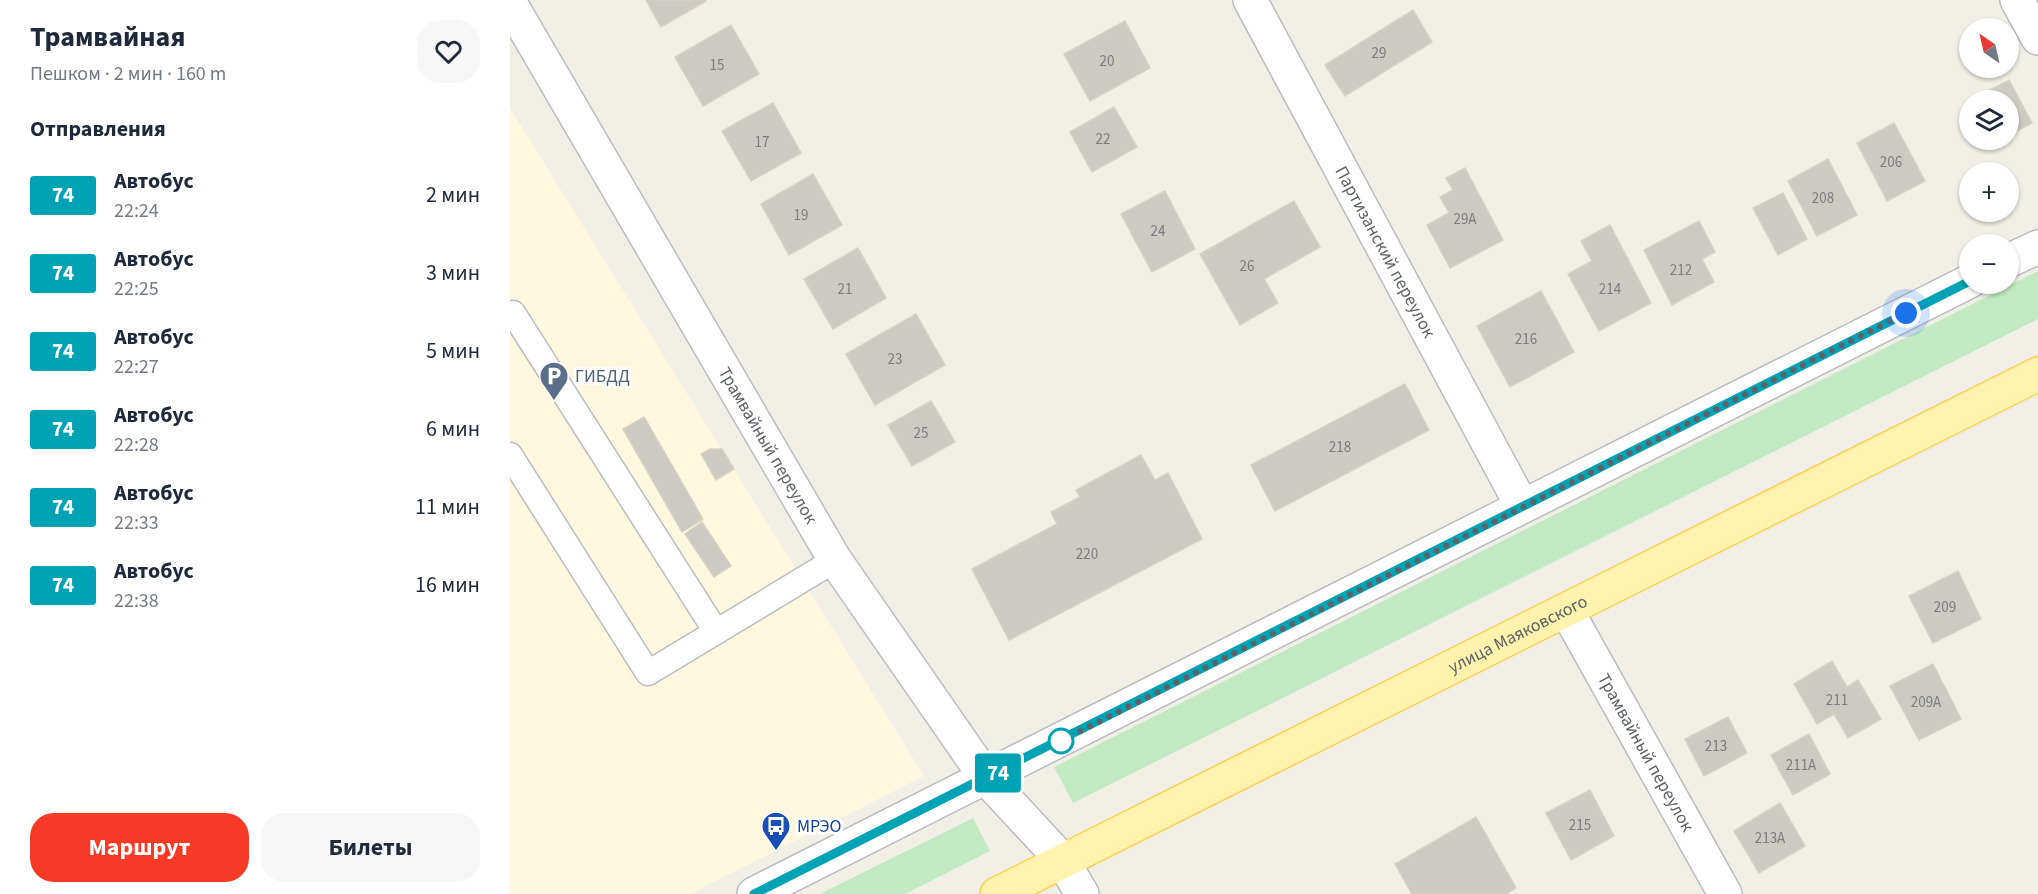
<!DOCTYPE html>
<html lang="ru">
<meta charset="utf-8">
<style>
body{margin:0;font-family:"Source Sans 3",sans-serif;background:#f6f6f7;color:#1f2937;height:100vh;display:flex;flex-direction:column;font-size:22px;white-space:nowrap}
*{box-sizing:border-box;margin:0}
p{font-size:20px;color:#747a83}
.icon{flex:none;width:33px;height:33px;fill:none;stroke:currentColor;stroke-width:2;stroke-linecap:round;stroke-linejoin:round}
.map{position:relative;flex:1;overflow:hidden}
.details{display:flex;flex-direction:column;background:#fff;width:510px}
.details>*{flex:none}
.badge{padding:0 12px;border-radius:4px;font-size:21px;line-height:39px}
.needle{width:39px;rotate:326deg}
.tools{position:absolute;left:1449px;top:18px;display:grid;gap:12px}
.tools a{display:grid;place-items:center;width:60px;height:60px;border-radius:50%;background:#fff;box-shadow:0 2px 4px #0004;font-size:30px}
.you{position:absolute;width:30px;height:30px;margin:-15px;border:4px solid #fff;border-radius:50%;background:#1a73e8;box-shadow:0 0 0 9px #1a73e833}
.map>.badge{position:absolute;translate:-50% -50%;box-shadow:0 0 0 3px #fff}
h2{padding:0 30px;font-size:22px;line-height:54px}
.round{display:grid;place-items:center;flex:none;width:63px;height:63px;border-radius:24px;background:#f6f6f7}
.overview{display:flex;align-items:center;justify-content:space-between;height:102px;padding:0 30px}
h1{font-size:28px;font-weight:700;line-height:45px}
.primary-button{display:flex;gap:12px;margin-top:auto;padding:12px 30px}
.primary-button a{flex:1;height:69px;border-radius:24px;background:#f73a26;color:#fff;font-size:24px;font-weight:700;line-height:69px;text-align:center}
.primary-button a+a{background:#f6f6f7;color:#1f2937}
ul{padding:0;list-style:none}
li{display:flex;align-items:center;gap:18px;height:78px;padding:0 30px}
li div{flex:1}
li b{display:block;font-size:22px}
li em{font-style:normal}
li .badge{min-width:66px;font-weight:700;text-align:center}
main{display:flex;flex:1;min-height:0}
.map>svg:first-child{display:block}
</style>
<main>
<section class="details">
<div class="overview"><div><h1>Трамвайная</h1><p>Пешком · 2 мин · 160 m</p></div><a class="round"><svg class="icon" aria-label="heart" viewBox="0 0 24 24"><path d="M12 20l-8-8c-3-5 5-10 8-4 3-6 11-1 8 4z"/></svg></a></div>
<h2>Отправления</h2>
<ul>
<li><span class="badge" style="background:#00a3b4;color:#fff">74</span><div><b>Автобус</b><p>22:24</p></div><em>2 мин</em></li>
<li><span class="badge" style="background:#00a3b4;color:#fff">74</span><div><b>Автобус</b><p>22:25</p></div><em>3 мин</em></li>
<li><span class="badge" style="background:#00a3b4;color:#fff">74</span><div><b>Автобус</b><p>22:27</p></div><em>5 мин</em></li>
<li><span class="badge" style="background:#00a3b4;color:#fff">74</span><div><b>Автобус</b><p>22:28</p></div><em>6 мин</em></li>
<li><span class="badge" style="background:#00a3b4;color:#fff">74</span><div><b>Автобус</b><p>22:33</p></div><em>11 мин</em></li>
<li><span class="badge" style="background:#00a3b4;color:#fff">74</span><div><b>Автобус</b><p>22:38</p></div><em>16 мин</em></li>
</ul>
<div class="primary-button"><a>Маршрут</a><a>Билеты</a></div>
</section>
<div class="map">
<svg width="1528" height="894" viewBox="0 0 1528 894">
<rect width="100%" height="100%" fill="#f1efe6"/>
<!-- commercial -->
<path fill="#fff8de" d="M 0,108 L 414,776 L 180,894 L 0,894 Z"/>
<!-- green -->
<path fill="#c1eac2" d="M 1528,271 L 1528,319 L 563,803 L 544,767 Z
M 463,818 L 480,851 L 395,894 L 310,894 Z"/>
<!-- building -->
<path fill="#cccac3" stroke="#d7d1c4" stroke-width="1.5" d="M 136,0 L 195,0 L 196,1 L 151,27 Z
M 903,10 L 922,42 L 835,96 L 815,65 Z
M 615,21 L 640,68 L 580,101 L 554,54 Z
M 221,25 L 249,74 L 193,106 L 165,57 Z
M 1499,80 L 1522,123 L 1498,136 L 1498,100 L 1461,100 Z
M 263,103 L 291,153 L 241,181 L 212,131 Z
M 604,107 L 627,147 L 582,172 L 560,132 Z
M 1384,123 L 1415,181 L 1377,201 L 1347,143 Z
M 1469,140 L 1491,140 L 1474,148 Z
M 1318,159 L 1347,215 L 1307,236 L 1278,181 Z
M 955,168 L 993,240 L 940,268 L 917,225 L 939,213 L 930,197 L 943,190 L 936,178 Z
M 303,174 L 332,225 L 279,255 L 251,204 Z
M 655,191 L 685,249 L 642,272 L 611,214 Z
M 1273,193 L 1297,239 L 1268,255 L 1243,208 Z
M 784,201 L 810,247 L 754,279 L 768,303 L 730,325 L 690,254 Z
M 1189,221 L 1205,252 L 1192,259 L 1204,282 L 1162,305 L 1134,250 Z
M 1100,225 L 1141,303 L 1089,331 L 1058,274 L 1082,261 L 1071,241 Z
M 348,248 L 376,298 L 323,329 L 294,279 Z
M 1031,291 L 1064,352 L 1000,387 L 967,326 Z
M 406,314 L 435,365 L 365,405 L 336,354 Z
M 895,384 L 919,430 L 765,511 L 741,465 Z
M 421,401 L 445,442 L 402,466 L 378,425 Z
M 134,417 L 193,519 L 172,532 L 113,429 Z
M 200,449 L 212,449 L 224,469 L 206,480 L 191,454 Z
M 631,455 L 645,480 L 658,473 L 692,539 L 499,640 L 462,569 L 547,524 L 541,512 L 570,497 L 566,490 Z
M 192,522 L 221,566 L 204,577 L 175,534 Z
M 1448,571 L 1471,619 L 1423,643 L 1399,596 Z
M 1322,661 L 1337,687 L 1348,680 L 1371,719 L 1338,738 L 1324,714 L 1307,724 L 1284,684 Z
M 1423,664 L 1451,719 L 1409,740 L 1380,686 Z
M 1218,717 L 1237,753 L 1194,776 L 1175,739 Z
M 1299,734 L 1320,774 L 1283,795 L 1261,755 Z
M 1080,790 L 1104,836 L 1061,860 L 1036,813 Z
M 1270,803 L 1295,846 L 1249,873 L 1224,831 Z
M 966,817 L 1006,888 L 996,894 L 902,894 L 885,864 Z"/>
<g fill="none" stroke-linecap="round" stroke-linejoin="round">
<!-- service casing -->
<g stroke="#b9bcc1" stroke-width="27">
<path id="service" d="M 0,315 L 3,313 L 205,630
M 0,455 L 138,673 L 325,560"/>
</g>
<!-- minor casing -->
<g stroke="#b9bcc1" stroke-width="36">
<g id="minor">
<path id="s1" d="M 740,0 L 1012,506"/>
<path d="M 1507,0 L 1528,38"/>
<path d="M 1498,261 L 1528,247"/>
<path id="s2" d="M 1057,611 L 1215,894"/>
<path d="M 553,861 L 572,894"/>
<path d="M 244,894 L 1460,281"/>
</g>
</g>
<!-- secondary casing -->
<g stroke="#babdc3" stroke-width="36">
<g id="secondary">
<path id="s3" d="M 0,3 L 325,560 L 477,779 L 553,861"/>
</g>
</g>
<!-- primary casing -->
<g stroke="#fdd054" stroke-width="36">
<g id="primary">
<path id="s4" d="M 487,894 L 1528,374"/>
</g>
</g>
<!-- service -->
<use href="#service" stroke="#fff" stroke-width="24"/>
<!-- minor -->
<use href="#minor" stroke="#fff" stroke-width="33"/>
<!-- secondary -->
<use href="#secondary" stroke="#fff" stroke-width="33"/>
<!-- primary -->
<use href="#primary" stroke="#fff3ae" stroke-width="33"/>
</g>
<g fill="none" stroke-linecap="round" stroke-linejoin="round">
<!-- line casing -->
<g stroke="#fff" stroke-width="14">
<path id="line" d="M 244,894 L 1460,281"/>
</g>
<!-- line -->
<use href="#line" stroke="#00a3b4" stroke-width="9"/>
<!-- walk -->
<path stroke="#5e6268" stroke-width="6" stroke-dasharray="0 10.8" d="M 551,741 L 1396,313"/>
</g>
<!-- icons -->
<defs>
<g id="parking-pin" transform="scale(1.5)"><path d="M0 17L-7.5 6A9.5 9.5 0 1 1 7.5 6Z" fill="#5c6f8a" stroke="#fff"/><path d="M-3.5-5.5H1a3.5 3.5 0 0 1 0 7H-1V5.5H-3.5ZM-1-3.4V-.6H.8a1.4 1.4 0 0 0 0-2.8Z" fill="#fff"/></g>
<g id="bus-pin" transform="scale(1.5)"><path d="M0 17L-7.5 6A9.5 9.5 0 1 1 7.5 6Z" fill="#1a4fb4" stroke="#fff"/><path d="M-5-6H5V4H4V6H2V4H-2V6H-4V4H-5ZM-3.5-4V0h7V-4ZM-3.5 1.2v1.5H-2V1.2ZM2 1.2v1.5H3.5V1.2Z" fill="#fff"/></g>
</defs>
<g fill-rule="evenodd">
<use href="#parking-pin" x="44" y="376"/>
<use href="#bus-pin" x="266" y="826"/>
</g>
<!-- markers -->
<circle fill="#fff" stroke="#00a3b4" stroke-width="3" cx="551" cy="741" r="12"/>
<g text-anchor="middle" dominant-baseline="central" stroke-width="6" stroke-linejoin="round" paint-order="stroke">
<!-- number labels -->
<g font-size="15" fill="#7a7c7f">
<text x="869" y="53">29</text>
<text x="597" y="61">20</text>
<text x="207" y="65">15</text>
<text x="593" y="139">22</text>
<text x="252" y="142">17</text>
<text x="1381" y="162">206</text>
<text x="1313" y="198">208</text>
<text x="291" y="215">19</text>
<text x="955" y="219">29А</text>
<text x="648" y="231">24</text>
<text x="737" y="266">26</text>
<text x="1171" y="270">212</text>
<text x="335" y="289">21</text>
<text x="1100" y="289">214</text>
<text x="1016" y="339">216</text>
<text x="385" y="359">23</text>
<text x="411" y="433">25</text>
<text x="830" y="447">218</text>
<text x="577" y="554">220</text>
<text x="1435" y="607">209</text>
<text x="1327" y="700">211</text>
<text x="1416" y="702">209А</text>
<text x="1206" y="746">213</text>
<text x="1291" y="765">211А</text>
<text x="1070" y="825">215</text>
<text x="1260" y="838">213А</text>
</g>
<!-- street labels -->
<g font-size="18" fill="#5e6268" stroke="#fff">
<text stroke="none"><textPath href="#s1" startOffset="286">Партизанский переулок</textPath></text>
<text stroke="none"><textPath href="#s3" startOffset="512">Трамвайный переулок</textPath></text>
<text stroke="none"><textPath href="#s4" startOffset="582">улица Маяковского</textPath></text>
<text stroke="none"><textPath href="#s2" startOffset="162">Трамвайный переулок</textPath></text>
</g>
<!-- service labels -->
<g font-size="18" fill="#4e5e75" stroke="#fff" text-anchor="start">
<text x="65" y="376">ГИБДД</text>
</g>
<!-- transit labels -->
<g font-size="18" fill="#164399" stroke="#fff" text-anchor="start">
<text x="287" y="826">МРЭО</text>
</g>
</g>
</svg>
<div class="tools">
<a><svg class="needle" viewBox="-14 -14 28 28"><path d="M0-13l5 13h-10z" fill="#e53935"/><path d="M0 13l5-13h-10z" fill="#747a83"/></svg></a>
<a><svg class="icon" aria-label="layers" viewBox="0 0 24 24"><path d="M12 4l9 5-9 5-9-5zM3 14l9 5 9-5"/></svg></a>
<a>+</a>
<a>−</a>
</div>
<div class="you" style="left:1396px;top:313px"></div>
<b class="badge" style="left:488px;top:773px;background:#00a3b4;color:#fff">74</b>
</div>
</main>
